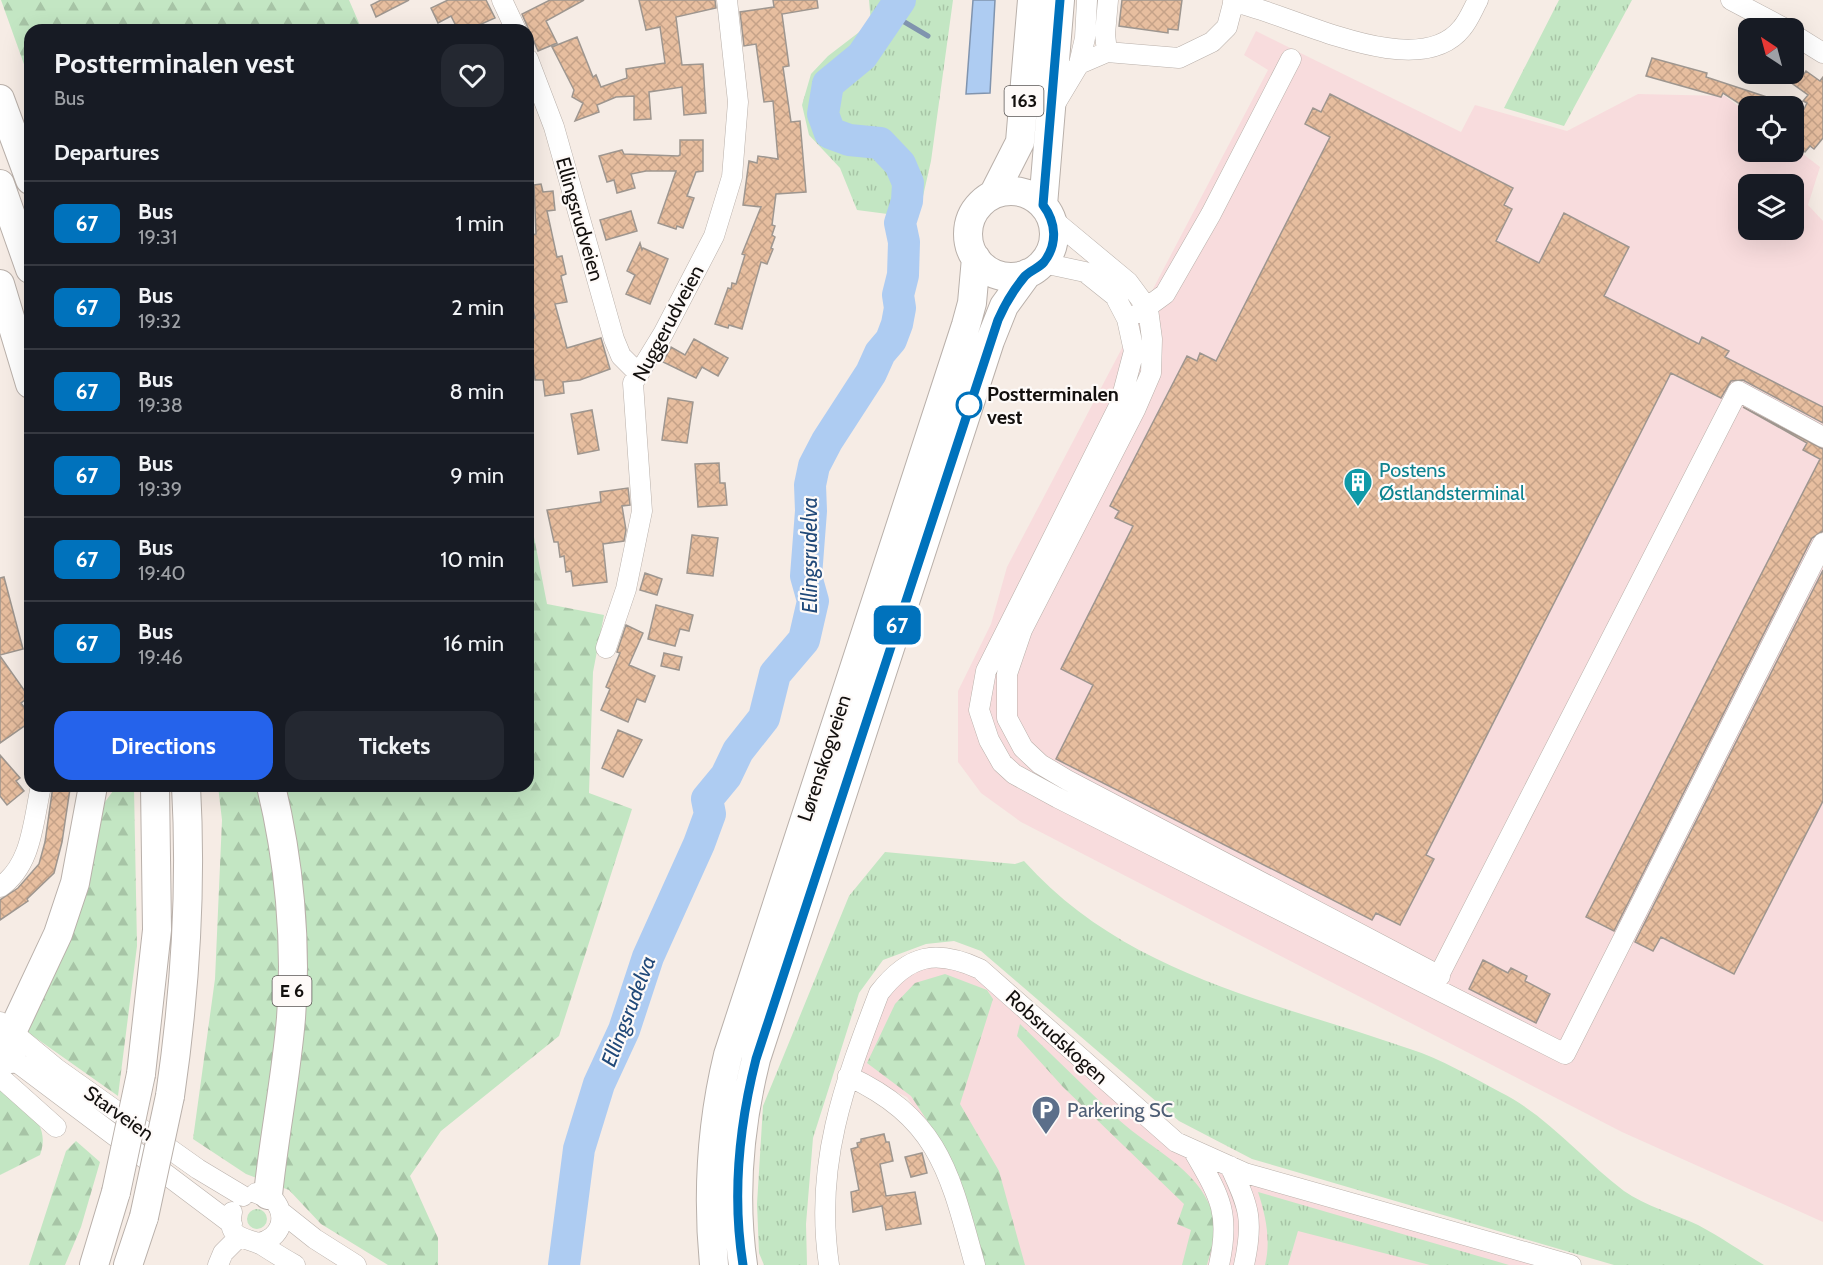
<!DOCTYPE html>
<meta charset="utf-8">
<style>
body{margin:0;font-family:Cabin,sans-serif;background:#242831;color:#f1f3f6;height:100vh;display:flex;flex-direction:column;font-size:22px;white-space:nowrap}
*{box-sizing:border-box;margin:0}
p{font-size:20px;color:#9ea1a6}
.icon{flex:none;width:33px;height:33px;fill:none;stroke:currentColor;stroke-width:2;stroke-linecap:round;stroke-linejoin:round}
.map{position:relative;flex:1;overflow:hidden}
.details{position:absolute;left:24px;top:24px;width:510px;height:768px;display:flex;flex-direction:column;background:#171b24;border-radius:18px;box-shadow:0 6px 24px #0002}
.details>*{flex:none}
.badge{padding:0 12px;border-radius:9px;font-size:21px;line-height:39px}
.needle{width:39px;rotate:324deg}
.controls{position:absolute;left:1738px;top:18px;display:grid;gap:12px}
.controls a{display:grid;place-items:center;width:66px;height:66px;border-radius:12px;background:#171b24;box-shadow:0 6px 24px #0002;font-size:30px}
.map>.badge{position:absolute;translate:-50% -50%;box-shadow:0 0 0 3px #fff}
h2{padding:0 30px;font-size:22px;line-height:54px}
.round{display:grid;place-items:center;flex:none;width:63px;height:63px;border-radius:18px;background:#242831}
.summary{display:flex;align-items:center;justify-content:space-between;height:102px;padding:0 30px}
h1{font-size:28px;font-weight:800;line-height:45px}
.button{display:flex;gap:12px;margin-top:auto;padding:12px 30px}
.button a{flex:1;height:69px;border-radius:18px;background:#2563eb;color:#fff;font-size:24px;font-weight:800;line-height:69px;text-align:center}
.button a+a{background:#242831;color:#f1f3f6}
ul{padding:0;list-style:none}
li{display:flex;align-items:center;gap:18px;height:84px;padding:0 30px;border-top:2px solid #363941}
li div{flex:1}
li b{display:block;font-size:22px}
li em{font-style:normal}
li .badge{min-width:66px;font-weight:700;text-align:center}
.map>svg:first-child{display:block}
</style>
<div class="map">
<svg width="1823" height="1265" viewBox="0 0 1823 1265">
<defs>
<pattern id="grass-tufts" width="24" height="20" patternUnits="userSpaceOnUse" patternTransform="scale(1.5)"><rect width="24" height="20" fill="#c3e6c3"/><path d="M3 7l-1-3M5 7V3M7 7l1-3M15 17l-1-3M17 17v-4M19 17l1-3" fill="none" stroke="#a7c4a6"/></pattern>
<pattern id="forest-firs" width="22" height="20" patternUnits="userSpaceOnUse" patternTransform="scale(1.5)"><rect width="22" height="20" fill="#c3e6c3"/><path d="M5 1l3.5 6h-7zM16 11l3.5 6h-7z" fill="#a7c4a6"/></pattern>
<pattern id="building-cross-hatch" width="8" height="8" patternUnits="userSpaceOnUse" patternTransform="scale(1.5)"><rect width="8" height="8" fill="#e7be9f"/><path d="M0 0l8 8M0 8l8-8" fill="none" stroke="#c5a288"/></pattern>
</defs>
<rect width="100%" height="100%" fill="#f6ece5"/>
<!-- industrial -->
<path fill="#f8dcdd" fill-rule="evenodd" d="M 1256,31 L 1461,132 L 1475,105 L 1567,131 L 1638,94 L 1725,96 L 1749,114 L 1749,152 L 1794,152 L 1794,147 L 1820,167 L 1808,205 L 1823,221 L 1823,1222 L 1622,1132 L 1021,822 L 981,793 L 958,762 L 958,691 L 991,624 L 1007,567 L 1268,70 L 1244,55 ZM 1749,184 L 1794,184 L 1794,230 L 1749,230 Z
M 943,963 L 970,972 L 1173,1147 L 1540,1265 L 974,1265 L 937,1141 L 907,1097 L 852,1071 L 882,998 L 910,970 Z"/>
<!-- grass -->
<path fill="url(#grass-tufts)" d="M 869,0 L 953,0 L 931,161 L 918,218 L 857,210 L 840,168 L 809,135 L 802,105 L 811,74 L 828,56 L 871,23 Z
M 1559,0 L 1632,0 L 1564,126 L 1504,108 Z
M 885,852 L 1015,864 L 1024,861 C 1126,975 1272,1001 1410,1049 C 1441,1059 1472,1077 1500,1092 C 1548,1116 1582,1159 1624,1191 C 1645,1206 1675,1214 1698,1225 C 1721,1237 1742,1252 1764,1265 L 1614,1265 L 1252,1159 L 1179,1121 L 981,951 L 954,941 L 926,944 L 883,960 L 859,993 L 813,1138 L 806,1224 L 807,1265 L 764,1265 L 759,1253 L 757,1204 L 763,1106 L 849,896 Z
M 1258,1192 L 1509,1265 L 1430,1265 L 1298,1231 L 1288,1265 L 1265,1265 C 1271,1241 1266,1216 1258,1192 Z
M247 1219a10 10 0 1 1 20 0a10 10 0 1 1-20 0Z"/>
<!-- forest -->
<path fill="url(#forest-firs)" d="M 1,0 L 349,0 L 362,30 L 30,30 L 30,81 Z
M 528,506 L 547,604 L 604,615 L 593,672 L 589,793 L 632,809 L 559,1036 L 441,1131 L 410,1176 L 438,1238 L 438,1265 L 388,1265 L 321,1224 L 289,1190 L 246,1174 L 193,1139 L 215,979 L 222,820 L 218,786 L 528,786 Z
M 122,786 L 134,788 L 137,946 L 118,1096 L 26,1031 L 64,942 L 105,802 L 113,791 Z
M 945,974 L 987,990 L 993,999 L 960,1104 L 999,1171 L 1025,1265 L 974,1265 L 943,1145 L 911,1096 L 867,1063 L 895,1004 L 915,983 Z
M 1020,1024 C 1053,1056 1086,1088 1119,1120 C 1151,1149 1197,1168 1212,1211 C 1218,1230 1212,1247 1207,1265 L 1182,1265 L 1191,1230 L 1177,1224 L 1184,1204 L 1063,1087 L 1017,1036 Z
M 0,1087 C 23,1108 52,1121 40,1155 L 0,1175 Z
M 76,1141 L 100,1162 L 81,1227 L 65,1265 L 29,1265 L 66,1151 Z"/>
<!-- water -->
<path fill="#aeccf2" stroke="#8094ae" stroke-width="1.5" d="M 973,0 L 995,0 L 990,93 L 966,94 Z"/>
<g fill="none" stroke-linecap="round" stroke-linejoin="round">
<!-- stream -->
<path stroke="#8094ae" stroke-width="5" d="M 891,14 L 928,36"/>
<!-- river -->
<path stroke="#aeccf2" stroke-width="32" d="M 564,1265 L 579,1149 L 599,1084 L 624,1030 L 648,957 L 699,844 L 710,814 L 707,799 L 726,776 L 738,751 L 764,718 L 775,674 L 804,640 L 813,601 L 806,576 L 811,511 L 810,485 L 814,466 L 827,441 L 871,373 L 880,353 L 891,340 L 897,324 L 900,308 L 898,295 L 903,275 L 904,242 L 900,223 L 907,201 L 908,183 L 900,164 L 880,143 L 849,140 L 830,133 L 823,114 L 828,84 L 862,56 L 900,0"/>
</g>
<!-- building -->
<path fill="url(#building-cross-hatch)" stroke="#9e968f" stroke-width="1.5" d="M 381,0 L 409,0 L 376,17 L 371,5 Z
M 448,0 L 486,0 L 495,18 L 468,30 L 458,30 L 451,16 L 438,23 L 431,8 Z
M 550,0 L 584,0 L 546,21 L 557,43 L 538,51 L 522,14 Z
M 639,0 L 715,0 L 716,8 L 676,17 L 682,65 L 703,64 L 706,113 L 684,115 L 682,87 L 649,92 L 651,119 L 634,120 L 634,96 L 616,97 L 597,105 L 599,112 L 575,121 L 583,103 L 572,97 L 574,90 L 552,47 L 577,37 L 593,77 L 596,75 L 601,87 L 627,78 L 626,69 L 665,63 L 660,27 L 646,30 Z
M 773,0 L 817,0 L 818,8 L 782,14 L 789,66 L 783,67 L 791,122 L 800,121 L 806,192 L 776,194 L 772,225 L 775,226 L 772,235 L 775,237 L 771,248 L 773,249 L 767,264 L 761,262 L 742,329 L 729,325 L 728,328 L 715,324 L 728,288 L 731,289 L 732,283 L 736,284 L 745,255 L 742,254 L 761,207 L 743,205 L 749,161 L 757,163 L 758,156 L 778,159 L 773,101 L 764,102 L 756,44 L 744,46 L 740,12 L 774,7 Z
M 1122,0 L 1182,0 L 1178,30 L 1168,29 L 1168,33 L 1119,26 Z
M 1652,58 L 1707,73 L 1706,77 L 1788,104 L 1787,106 L 1743,106 L 1723,93 L 1721,97 L 1646,76 Z
M 1806,71 L 1820,81 L 1823,77 L 1823,138 L 1814,149 L 1810,146 L 1805,152 L 1794,143 L 1794,106 L 1804,109 L 1807,103 L 1803,101 L 1808,95 L 1779,74 L 1804,74 Z
M 1330,94 L 1513,188 L 1504,205 L 1512,209 L 1496,241 L 1539,263 L 1564,213 L 1629,247 L 1604,296 L 1699,344 L 1702,337 L 1729,351 L 1725,357 L 1823,407 L 1823,423 L 1743,380 L 1731,381 L 1721,398 L 1671,373 L 1426,855 L 1434,859 L 1400,925 L 1376,913 L 1372,920 L 1056,759 L 1093,685 L 1061,669 L 1133,526 L 1115,518 L 1119,511 L 1110,506 L 1187,356 L 1197,361 L 1200,353 L 1216,361 L 1330,137 L 1305,124 L 1313,108 L 1321,112 Z
M 680,140 L 703,140 L 703,171 L 696,172 L 687,196 L 694,198 L 683,228 L 677,226 L 676,229 L 658,223 L 676,171 L 646,171 L 631,174 L 635,188 L 617,193 L 614,180 L 607,182 L 599,156 L 622,150 L 624,154 L 678,156 L 680,155 Z
M 541,184 L 543,192 L 553,191 L 555,210 L 547,211 L 557,257 L 562,256 L 566,274 L 561,276 L 567,302 L 555,304 L 567,348 L 601,338 L 610,369 L 580,380 L 563,382 L 564,393 L 545,396 L 543,380 L 535,380 L 532,355 L 528,356 L 528,338 L 532,337 L 528,320 L 535,318 L 528,288 L 528,236 L 536,234 L 534,185 Z
M 631,211 L 637,231 L 606,240 L 600,220 Z
M 640,243 L 642,250 L 643,248 L 668,259 L 650,304 L 626,294 L 635,275 L 627,271 Z
M 694,339 L 728,358 L 718,376 L 702,367 L 696,378 L 663,362 L 671,347 L 685,355 Z
M 668,398 L 693,402 L 687,443 L 662,440 Z
M 1743,407 L 1823,449 L 1823,531 L 1812,538 L 1614,931 L 1586,917 L 1820,459 L 1803,450 L 1807,443 Z
M 592,410 L 599,450 L 578,454 L 571,414 Z
M 719,463 L 720,483 L 725,483 L 727,505 L 698,507 L 695,464 Z
M 628,488 L 630,505 L 622,506 L 626,530 L 624,541 L 603,544 L 607,582 L 573,586 L 571,571 L 566,572 L 564,556 L 560,557 L 558,542 L 554,542 L 547,510 L 601,502 L 600,492 Z
M 692,535 L 718,538 L 713,576 L 687,573 Z
M 1823,570 L 1823,801 L 1734,974 L 1661,937 L 1653,951 L 1635,942 Z
M 645,573 L 662,579 L 657,595 L 640,590 Z
M 4,577 L 23,649 L 0,655 L 0,578 Z
M 656,605 L 693,615 L 689,631 L 680,629 L 675,646 L 648,639 Z
M 626,625 L 643,633 L 629,665 L 655,676 L 645,702 L 637,699 L 628,722 L 601,710 L 610,689 L 606,687 L 620,653 L 617,652 Z
M 664,653 L 682,657 L 679,670 L 661,666 Z
M 0,656 L 29,697 L 21,703 L 30,715 L 30,722 L 0,743 Z
M 618,730 L 642,740 L 623,777 L 602,768 Z
M 0,755 L 20,778 L 16,781 L 24,791 L 7,805 L 0,796 Z
M 53,786 L 68,786 L 70,789 L 62,842 L 54,873 L 27,899 L 28,901 L 0,920 L 0,900 L 18,888 L 39,864 L 45,842 Z
M 1483,960 L 1508,973 L 1511,968 L 1527,976 L 1525,981 L 1550,994 L 1536,1023 L 1469,989 Z
M 884,1134 L 886,1142 L 889,1142 L 893,1161 L 880,1164 L 886,1196 L 915,1192 L 921,1224 L 886,1230 L 882,1206 L 853,1212 L 851,1192 L 859,1190 L 851,1149 L 858,1147 L 857,1143 L 861,1142 L 861,1139 Z
M 922,1153 L 927,1173 L 911,1177 L 905,1157 Z"/>
<g fill="none" stroke-linecap="round" stroke-linejoin="round">
<!-- minor casing -->
<g stroke="#b9b0aa" stroke-width="21">
<path id="minor" d="M 502,0 L 516,30
M 1731,0 L 1784,28
M 1233,2 C 1290,13 1417,85 1462,28 C 1469,20 1473,9 1478,0
M 1794,35 L 1823,53
M 1107,52 L 1105,34 L 1108,0
M 528,59 L 554,127 L 614,339 L 621,356 L 638,373
M 1079,64 L 1085,38 L 1087,0
M 1052,109 L 1079,64 L 1107,52 L 1179,58 L 1212,42 L 1227,27 L 1234,0
M 1051,218 L 1128,282 L 1148,309 L 1152,339 L 1151,373 L 1135,410 L 1022,630 L 1007,674 L 1007,718 L 1023,748 L 1040,764 L 1067,780 L 1440,976
M 1043,263 L 1085,272 L 1115,296 L 1127,319 L 1134,351 L 1120,404 L 986,671 L 979,710 L 989,740 L 1002,763 L 1014,774 L 1058,798 L 1565,1054 L 1823,543
M 1139,313 L 1165,294 L 1211,214 L 1291,59
M 606,648 L 626,589 L 642,511 L 633,383 L 663,334 L 714,236 L 732,177 L 738,102 L 727,0
M 0,887 C 32,865 33,822 41,786
M 1434,985 L 1738,391 L 1823,437
M 0,1022 L 57,1069 L 198,1169 L 243,1196
M 2,1051 L 232,1224
M 848,1076 C 940,1119 950,1174 975,1265
M 0,1077 L 56,1127
M 1193,1150 C 1219,1195 1231,1212 1219,1265
M 1230,1166 C 1249,1207 1254,1220 1244,1265
M 256,1193 L 274,1200 C 288,1217 281,1238 259,1243
M 232,1212 C 226,1241 247,1237 262,1245 C 273,1252 284,1259 295,1265
M 281,1212 L 315,1239 L 356,1265
M 218,1265 L 223,1253 L 239,1237
M 829,1265 C 814,1164 844,1085 879,993 C 909,954 936,949 980,969 L 1176,1142 L 1245,1173 L 1571,1265"/>
</g>
<!-- highway casing -->
<g stroke="#b9b0aa" stroke-width="30">
<path id="highway" d="M 0,99 L 30,180
M 0,184 L 30,269
M968 234a43 43 0 1 1 86 0a43 43 0 1 1-86 0Z
M 993,195 L 1020,142 L 1032,0
M 1043,205 L 1060,0
M 0,284 L 30,384
M 11,1059 L 12,1032 L 58,934 L 75,883 L 93,786
M 141,1074 L 157,930 L 155,786
M 170,1096 C 185,993 192,891 186,786
M 268,1195 C 274,1136 286,1078 291,1018 C 297,942 289,860 271,786
M 94,1265 L 116,1192
M 128,1265 L 144,1217
M 714,1265 C 707,1193 711,1125 728,1055 L 966,325 L 972,303 L 976,258
M 743,1265 C 733,1196 739,1127 756,1059 L 990,341 L 1004,306 L 1028,273"/>
</g>
<!-- minor -->
<use href="#minor" stroke="#fff" stroke-width="20"/>
<!-- highway -->
<use href="#highway" stroke="#fff" stroke-width="28"/>
<!-- highway-bridge casing -->
<g stroke="#b9b0aa" stroke-width="30" stroke-linecap="butt">
<path id="highway-bridge" d="M 116,1192 L 141,1074
M 144,1217 L 170,1096"/>
</g>
<!-- highway-bridge -->
<use href="#highway-bridge" stroke="#fff" stroke-width="28"/>
</g>
<g fill="none" stroke-linecap="round" stroke-linejoin="round">
<!-- line casing -->
<g stroke="#fff" stroke-width="14">
<path id="line" d="M 743,1265 C 732,1196 739,1126 756,1059 L 998,320 C 1005,304 1014,289 1025,276 C 1031,270 1039,268 1044,262 C 1058,244 1056,222 1043,205 L 1060,0"/>
</g>
<!-- line -->
<use href="#line" stroke="#0072bc" stroke-width="9"/>
</g>
<!-- icons -->
<defs>
<g id="building-pin" transform="scale(1.5)"><path d="M0 17L-7.5 6A9.5 9.5 0 1 1 7.5 6Z" fill="#0f9aa8" stroke="#fefaf8"/><path d="M-4-6H4V6H1V3H-1V6H-4ZM-2.5-4.3h1.7v1.8h-1.7ZM.8-4.3h1.7v1.8H.8ZM-2.5-1h1.7V.8h-1.7ZM.8-1h1.7V.8H.8Z" fill="#fff"/></g>
<g id="parking-pin" transform="scale(1.5)"><path d="M0 17L-7.5 6A9.5 9.5 0 1 1 7.5 6Z" fill="#5c6f8a" stroke="#fefaf8"/><path d="M-3.5-5.5H1a3.5 3.5 0 0 1 0 7H-1V5.5H-3.5ZM-1-3.4V-.6H.8a1.4 1.4 0 0 0 0-2.8Z" fill="#fff"/></g>
</defs>
<g fill-rule="evenodd">
<use href="#building-pin" x="1358" y="482"/>
<use href="#parking-pin" x="1046" y="1110"/>
</g>
<!-- markers -->
<circle fill="#fff" stroke="#0072bc" stroke-width="3" cx="969" cy="405" r="12"/>
<g text-anchor="middle" dominant-baseline="central" stroke-width="4.5" stroke-linejoin="round" paint-order="stroke">
<!-- shield labels -->
<g fill="#fefaf8" stroke="#5a5654" stroke-width="1.5">
<rect x="1004.5" y="86" width="39" height="30" rx="4.5"/>
<rect x="272.5" y="976" width="39" height="30" rx="4.5"/>
</g>
<g font-size="18" font-weight="bold" fill="#13100e">
<text x="1024" y="101">163</text>
<text x="292" y="991">E 6</text>
</g>
<!-- street labels -->
<g font-size="20" fill="#13100e" stroke="#fefaf8">
<text transform="translate(580 219) rotate(74)">Ellingsrudveien</text>
<text transform="translate(668 323) rotate(-62)">Nuggerudveien</text>
<text transform="translate(824 758) rotate(-72)">Lørenskogveien</text>
<text transform="translate(1057 1037) rotate(42)">Robsrudskogen</text>
<text transform="translate(119 1113) rotate(35)">Starveien</text>
</g>
<!-- stop labels -->
<g font-size="20" font-weight="bold" fill="#13100e" stroke="#fefaf8" text-anchor="start">
<text x="987" y="394">Postterminalen<tspan x="987" dy="23">vest</tspan></text>
</g>
<!-- culture labels -->
<g font-size="20" fill="#0d838f" stroke="#fefaf8" text-anchor="start">
<text x="1379" y="470">Postens<tspan x="1379" dy="23">Østlandsterminal</tspan></text>
</g>
<!-- service labels -->
<g font-size="20" fill="#4e5e75" stroke="#fefaf8" text-anchor="start">
<text x="1067" y="1110">Parkering SC</text>
</g>
<!-- water labels -->
<g font-size="21" font-style="italic" fill="#214979" stroke="#fefaf8">
<text transform="translate(809 555) rotate(-90)">Ellingsrudelva</text>
<text transform="translate(628 1011) rotate(-69)">Ellingsrudelva</text>
</g>
</g>
</svg>
<div class="controls">
<a><svg class="needle" viewBox="-14 -14 28 28"><path d="M0-13l5 13h-10z" fill="#e53935"/><path d="M0 13l5-13h-10z" fill="#9ea1a6"/></svg></a>
<a><svg class="icon" aria-label="locate" viewBox="0 0 24 24"><circle cx="12" cy="12" r="6"/><path d="M12 2v4M12 18v4M2 12h4M18 12h4"/></svg></a>
<a><svg class="icon" aria-label="layers" viewBox="0 0 24 24"><path d="M12 4l9 5-9 5-9-5zM3 14l9 5 9-5"/></svg></a>
</div>
<b class="badge" style="left:897px;top:625px;background:#0072bc;color:#fff">67</b>
<section class="details">
<div class="summary"><div><h1>Postterminalen vest</h1><p>Bus</p></div><a class="round"><svg class="icon" aria-label="heart" viewBox="0 0 24 24"><path d="M12 20l-8-8c-3-5 5-10 8-4 3-6 11-1 8 4z"/></svg></a></div>
<h2>Departures</h2>
<ul>
<li><span class="badge" style="background:#0072bc;color:#fff">67</span><div><b>Bus</b><p>19:31</p></div><em>1 min</em></li>
<li><span class="badge" style="background:#0072bc;color:#fff">67</span><div><b>Bus</b><p>19:32</p></div><em>2 min</em></li>
<li><span class="badge" style="background:#0072bc;color:#fff">67</span><div><b>Bus</b><p>19:38</p></div><em>8 min</em></li>
<li><span class="badge" style="background:#0072bc;color:#fff">67</span><div><b>Bus</b><p>19:39</p></div><em>9 min</em></li>
<li><span class="badge" style="background:#0072bc;color:#fff">67</span><div><b>Bus</b><p>19:40</p></div><em>10 min</em></li>
<li><span class="badge" style="background:#0072bc;color:#fff">67</span><div><b>Bus</b><p>19:46</p></div><em>16 min</em></li>
</ul>
<div class="button"><a>Directions</a><a>Tickets</a></div>
</section>
</div>
